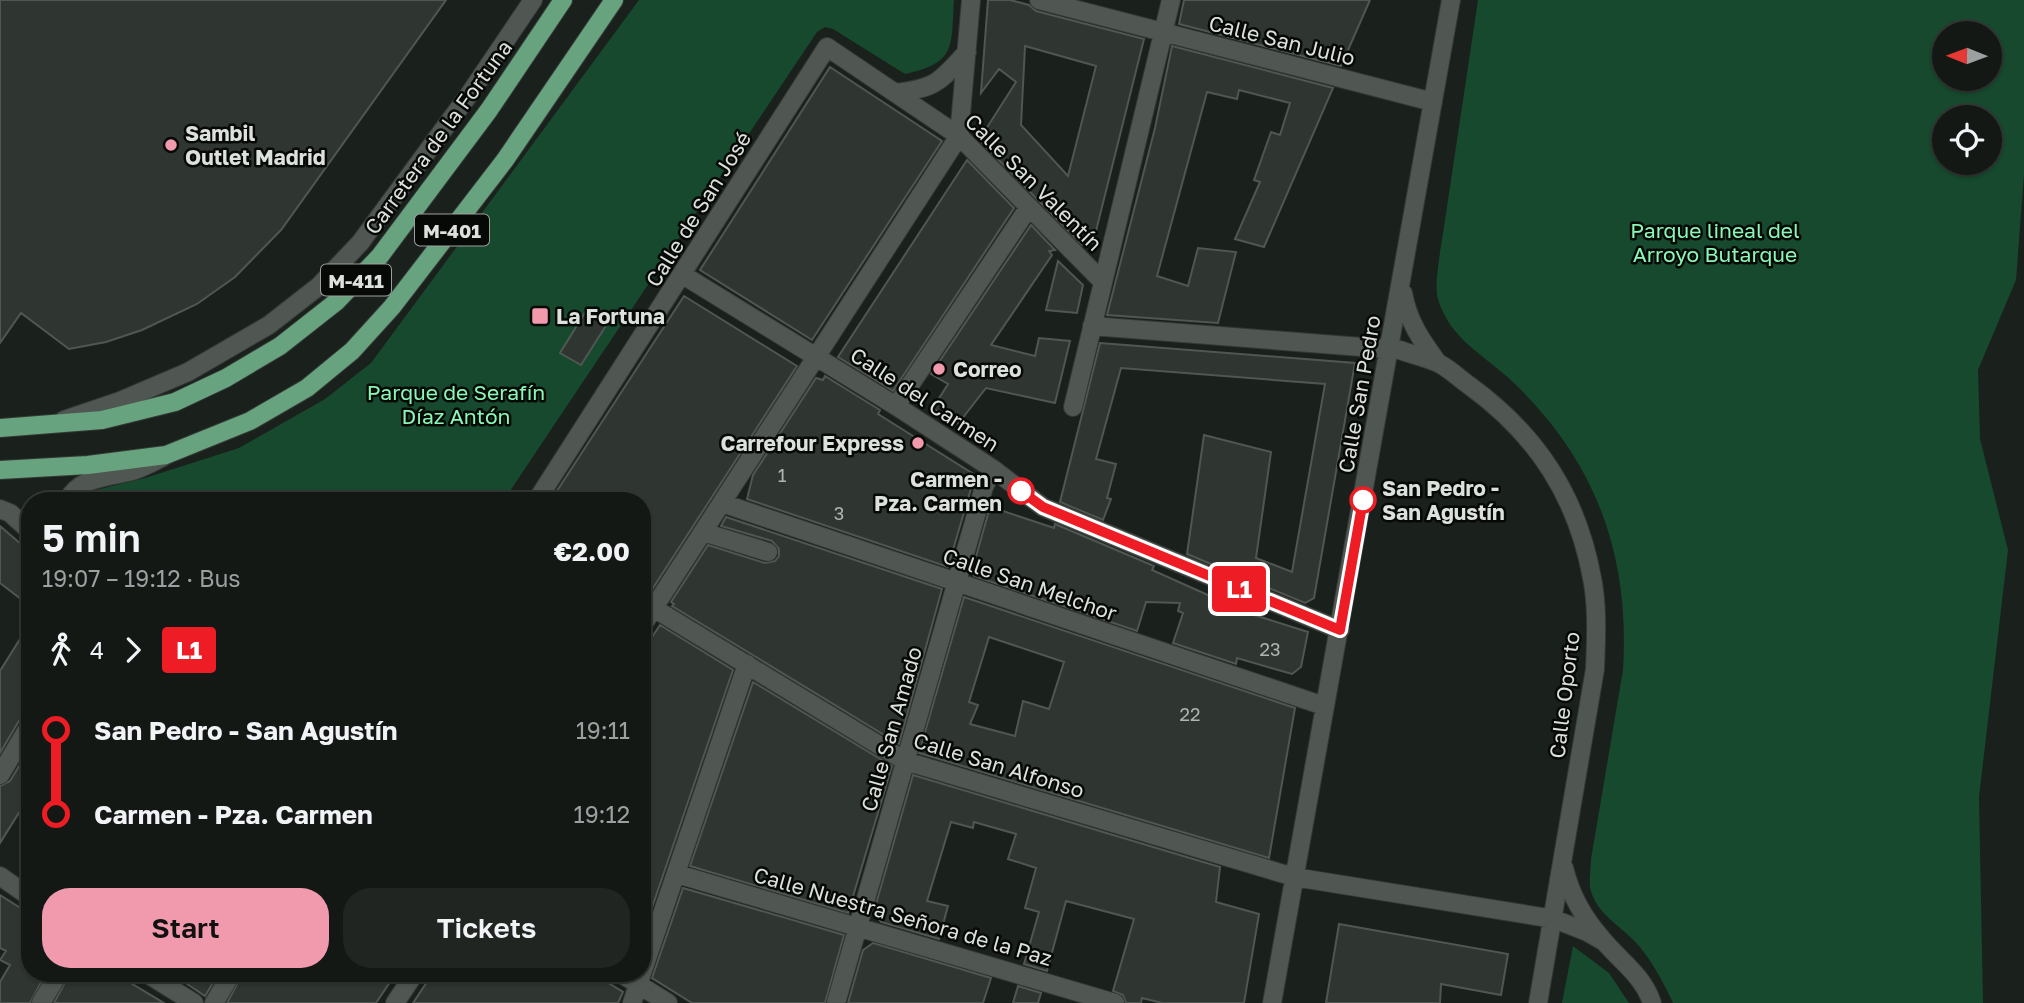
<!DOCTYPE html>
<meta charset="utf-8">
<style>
body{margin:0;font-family:"Golos Text",sans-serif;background:#212522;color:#f1f3f6;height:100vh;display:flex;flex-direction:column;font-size:26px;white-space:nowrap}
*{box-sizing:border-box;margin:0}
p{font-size:23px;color:#9da0a0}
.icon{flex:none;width:38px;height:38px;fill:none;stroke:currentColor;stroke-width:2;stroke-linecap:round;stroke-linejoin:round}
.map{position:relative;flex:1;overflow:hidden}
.drawer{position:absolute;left:21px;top:492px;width:630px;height:490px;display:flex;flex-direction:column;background:#141815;border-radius:28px;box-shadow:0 2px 5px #0004,0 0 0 2px #333734}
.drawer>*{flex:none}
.badge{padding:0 14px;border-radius:5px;font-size:24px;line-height:46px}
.needle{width:46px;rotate:271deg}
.tools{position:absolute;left:1932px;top:21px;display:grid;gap:14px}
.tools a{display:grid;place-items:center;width:70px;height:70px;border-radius:50%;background:#141815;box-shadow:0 2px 5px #0004,0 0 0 2px #333734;font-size:35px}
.map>.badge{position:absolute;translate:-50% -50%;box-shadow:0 0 0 4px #fff}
.legs{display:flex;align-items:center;gap:10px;height:77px;padding:0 21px;font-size:23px}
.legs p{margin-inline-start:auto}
.summary{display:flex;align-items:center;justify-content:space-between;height:119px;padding:0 21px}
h1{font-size:38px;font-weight:600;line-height:52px}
.primary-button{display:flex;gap:14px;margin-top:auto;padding:14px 21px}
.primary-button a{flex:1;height:80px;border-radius:28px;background:#f29aad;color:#111;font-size:28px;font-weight:600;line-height:80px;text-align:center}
.primary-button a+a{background:#212522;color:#f1f3f6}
ul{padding:0 21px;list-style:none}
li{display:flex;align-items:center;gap:24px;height:84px;font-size:26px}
li i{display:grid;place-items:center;width:10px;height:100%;margin:0 9px;background:currentColor}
li i::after{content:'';width:18px;height:18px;margin:-9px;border:5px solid;border-radius:50%;background:#141815}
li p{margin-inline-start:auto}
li:first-child i{background:linear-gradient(#0000 50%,currentColor 0)}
li:last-child i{background:linear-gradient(currentColor 50%,#0000 0)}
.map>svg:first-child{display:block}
</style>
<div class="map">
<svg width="2024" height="1003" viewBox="0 0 2024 1003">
<rect width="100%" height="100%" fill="#1a201c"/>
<!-- green -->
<path fill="#16492d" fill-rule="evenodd" d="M 639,0 L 954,0 C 951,46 957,63 905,74 L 833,29 L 825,27 L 817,32 L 504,500 L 82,500 L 92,491 L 145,478 L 239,448 L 325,399 L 371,363 Z
M 1478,0 L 2024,0 L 2024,174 L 2016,280 L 1978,370 L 1980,439 L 2008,550 L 1979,797 L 1983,1003 L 1673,1003 C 1663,982 1654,964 1639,946 C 1623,927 1595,914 1590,887 C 1589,878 1591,868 1591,859 L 1623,670 C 1630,556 1597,463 1514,383 C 1486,356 1450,340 1438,299 C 1433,285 1443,237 1445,220 C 1456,147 1467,73 1478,0 ZM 1990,33 L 1990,79 L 1944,79 L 1944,33 ZM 1990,117 L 1990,163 L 1944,163 L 1944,117 Z
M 1573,946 L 1609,973 L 1629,1003 L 1562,1003 Z"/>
<!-- building -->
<path fill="#2f3531" stroke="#505752" stroke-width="2" fill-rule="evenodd" d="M 0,0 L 446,0 L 281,230 L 235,277 L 197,304 L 142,330 L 106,342 L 69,349 L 21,313 L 0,343 Z
M 988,0 L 1010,0 L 1029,5 L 1036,11 L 1144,39 L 1093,243 L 1082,245 L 979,140 L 1016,82 L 999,69 L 981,93 ZM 1025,46 L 1096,66 L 1068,176 L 1021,125 Z
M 1184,0 L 1370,0 L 1341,66 L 1179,24 Z
M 1172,46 L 1333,88 L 1264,247 L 1235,239 L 1260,182 L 1254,180 L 1271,132 L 1280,135 L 1290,103 L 1239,90 L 1237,99 L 1207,92 L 1157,276 L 1188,286 L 1198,248 L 1236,252 L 1218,323 L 1107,315 L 1155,128 Z
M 830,67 L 942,141 L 812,340 L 700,270 Z
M 967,160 L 1014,208 L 893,391 L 838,357 Z
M 1031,225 L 1055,250 L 1049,251 L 1052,255 L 991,345 L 1035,356 L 1039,338 L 1070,341 L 1055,403 L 986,388 L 958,424 L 933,408 L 948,384 L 931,374 Z
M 1058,261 L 1083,285 L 1077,313 L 1046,310 Z
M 684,296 L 797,366 L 651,591 L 642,585 L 642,500 L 551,500 Z
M 586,311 L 607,324 L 581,365 L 560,353 Z
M 1100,343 L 1355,363 L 1314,598 L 1305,603 L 1187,554 L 1204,435 L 1271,452 L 1256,558 L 1292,572 L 1325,384 L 1121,368 L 1096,459 L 1116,464 L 1107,498 L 1111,499 L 1103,520 L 1060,502 Z
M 825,376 L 880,410 L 878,414 L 975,475 L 948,567 L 747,499 L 753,475 L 816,378 L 823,380 Z
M 997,509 L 1054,528 L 1055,524 L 1154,566 L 1152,570 L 1248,613 L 1308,632 L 1301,667 L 1292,674 L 1237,658 L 1236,664 L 1173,643 L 1183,613 L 1178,611 L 1180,603 L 1146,602 L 1137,631 L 974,576 L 972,571 L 988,514 Z
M 726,517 L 942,589 L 899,744 L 672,606 L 674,604 L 671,602 L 708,545 L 765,563 L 775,561 L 779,556 L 779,549 L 772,541 L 721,526 Z
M 0,526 L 30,552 L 30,606 L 0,583 Z
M 964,597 L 1295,708 L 1269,858 L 919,753 ZM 989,637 L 1064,662 L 1049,709 L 1023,701 L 1015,736 L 970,724 L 978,705 L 969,702 Z
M 30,623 L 30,714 L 20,719 L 0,753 L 0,671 Z
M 660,625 L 733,670 L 642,937 L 642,808 L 652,780 L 642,774 L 642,652 Z
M 753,682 L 892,766 L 848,913 L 690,866 Z
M 30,748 L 30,795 L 0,843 L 0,786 L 10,781 Z
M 913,775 L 1220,867 L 1216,902 L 1259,914 L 1244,1003 L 1162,1003 L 1142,998 L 1141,1003 L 1126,1003 L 1123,995 L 1113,991 L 1134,919 L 1066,901 L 1047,971 L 1024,964 L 1039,912 L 1025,908 L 1036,868 L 1008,859 L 1016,834 L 974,822 L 973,828 L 951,822 L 927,901 L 948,906 L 939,939 L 881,922 L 874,911 Z
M 683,888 L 844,935 L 825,1003 L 692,1003 L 652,978 Z
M 0,895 L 30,914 L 30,973 L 46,973 L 30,1003 L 0,1003 L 0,982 L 10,965 L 0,960 L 6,951 L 0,948 Z
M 1339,924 L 1508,954 L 1501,995 L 1441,984 L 1440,1003 L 1326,1003 Z
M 873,943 L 991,978 L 983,1003 L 848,1003 L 863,950 Z
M 70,973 L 114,973 L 164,1003 L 54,1003 Z
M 171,973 L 219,973 L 205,996 Z
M 243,973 L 396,973 L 376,1003 L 227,1003 Z
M 433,973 L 592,973 L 623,992 L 618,1003 L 413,1003 Z
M 1018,986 L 1041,993 L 1038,1003 L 1013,1003 Z"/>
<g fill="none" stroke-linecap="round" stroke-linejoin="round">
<!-- street casing -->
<g stroke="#353936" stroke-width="20">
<path id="street" d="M 1039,0 L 1433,102
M 895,93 C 937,88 939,82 967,52
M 683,275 L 896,406 L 993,469 L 1043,507 L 1340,630
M 1403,293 C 1408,321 1421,340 1438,363
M 1092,326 L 1400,350 C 1413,355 1428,358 1440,364 C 1451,370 1460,379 1470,386 C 1537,435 1577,496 1592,578 C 1598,608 1596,639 1595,669 L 1538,1003
M 896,406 L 1029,207
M 1073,407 L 1171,0
M 64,420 L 120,401 L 188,372 L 269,325 L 319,286 L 360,243 L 468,96 L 533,0
M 68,500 C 79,477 109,477 132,471 C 143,468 153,462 163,457
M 537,500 L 827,47 L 959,136 L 1103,282
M 722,503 L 1324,706
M 0,509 L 10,513 L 30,531
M 703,532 L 768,552
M 642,601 L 905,761 L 1294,877 L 1554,919 L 1587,932 L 1603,941
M 642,626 L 959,136 L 971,0
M 0,775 L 30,725
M 1564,868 C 1571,896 1583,917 1602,939 C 1619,960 1643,975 1652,1003
M 677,874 L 1115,1003
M 0,876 L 30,897
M 146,973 L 194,1003
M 620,973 L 668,1003
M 642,973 L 747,664
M 41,1003 L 59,973
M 214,1003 L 232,973
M 395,1003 L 415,973
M 632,1003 L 642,973
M 836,1003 L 984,487 L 993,469
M 1272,1003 L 1451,0"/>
</g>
<!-- primary casing -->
<g stroke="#353936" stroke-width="20">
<path id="primary" d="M 0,428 L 102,420 L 175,402 L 226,378 L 280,346 L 336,302 L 380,256 L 489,110 L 563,0
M 0,470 L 88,465 L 166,455 L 250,421 L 307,388 L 352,351 L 392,307 L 505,160 L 614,0"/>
</g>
<!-- street -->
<use href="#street" stroke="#505752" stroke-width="18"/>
<!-- primary -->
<use href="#primary" stroke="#66a37e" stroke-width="18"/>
</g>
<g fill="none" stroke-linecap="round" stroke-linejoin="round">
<!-- line-1 casing -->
<g stroke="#fff" stroke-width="16">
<path id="line-1" d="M 1021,491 L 1043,507 L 1340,630 L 1363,500"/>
</g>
<!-- line-1 -->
<use href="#line-1" stroke="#ee1c25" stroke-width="10"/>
</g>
<!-- markers -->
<g fill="#f29aad" stroke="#070907" stroke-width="2.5">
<circle cx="171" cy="145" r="7"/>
<rect x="531" y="307" width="18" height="18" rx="3.5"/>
<circle cx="939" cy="369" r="7"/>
<circle cx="918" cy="443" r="7"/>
</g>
<g fill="#fff" stroke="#ee1c25" stroke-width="3.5">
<circle cx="1021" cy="491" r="12"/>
<circle cx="1363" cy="500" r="12"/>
</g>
<g text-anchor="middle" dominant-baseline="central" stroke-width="5" stroke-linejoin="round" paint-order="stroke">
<!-- number labels -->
<g font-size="18" fill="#b2b6b3">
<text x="782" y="475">1</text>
<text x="839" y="513">3</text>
<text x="1270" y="649">23</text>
<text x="1190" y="714">22</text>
</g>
<!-- shield labels -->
<g fill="#070907" stroke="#9da09e" stroke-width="2">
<rect x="415" y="214.5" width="74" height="31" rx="5"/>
<rect x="321" y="264.5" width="70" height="31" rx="5"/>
</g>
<g font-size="19" font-weight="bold" fill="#dde1de">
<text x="452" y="230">M-401</text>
<text x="356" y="280">M-411</text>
</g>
<!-- street labels -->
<g font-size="21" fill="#dde1de" stroke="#070907">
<text transform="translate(1282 40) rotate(14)">Calle San Julio</text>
<text transform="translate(438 137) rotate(-54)">Carretera de la Fortuna</text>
<text transform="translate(1034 182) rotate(45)">Calle San Valentín</text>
<text transform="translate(698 209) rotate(-58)">Calle de San José</text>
<text transform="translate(1359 394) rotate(-80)">Calle San Pedro</text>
<text transform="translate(925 399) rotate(33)">Calle del Carmen</text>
<text transform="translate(1030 584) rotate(19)">Calle San Melchor</text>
<text transform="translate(1564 695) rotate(-83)">Calle Oporto</text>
<text transform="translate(891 729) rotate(-74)">Calle San Amado</text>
<text transform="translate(999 765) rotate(17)">Calle San Alfonso</text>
<text transform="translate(903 916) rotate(16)">Calle Nuestra Señora de la Paz</text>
</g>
<!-- poi labels -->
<g font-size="21" font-weight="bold" fill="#dde1de" stroke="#070907" text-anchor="start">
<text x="185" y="133">Sambil<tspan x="185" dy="24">Outlet Madrid</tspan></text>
<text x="556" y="316">La Fortuna</text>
<text x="953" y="369">Correo</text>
<text x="904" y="443" text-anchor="end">Carrefour Express</text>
</g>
<!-- park labels -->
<g font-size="21" fill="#8af7b5" stroke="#070907">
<text x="1715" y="230">Parque lineal del<tspan x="1715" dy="24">Arroyo Butarque</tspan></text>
<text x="456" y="392">Parque de Serafín<tspan x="456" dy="24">Díaz Antón</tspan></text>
</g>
<!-- stop labels -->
<g font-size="21" font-weight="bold" fill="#dde1de" stroke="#070907" text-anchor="end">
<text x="1002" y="479">Carmen -<tspan x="1002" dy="24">Pza. Carmen</tspan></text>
<text x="1382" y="488" text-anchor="start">San Pedro -<tspan x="1382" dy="24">San Agustín</tspan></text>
</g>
</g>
</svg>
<div class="tools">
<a><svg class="needle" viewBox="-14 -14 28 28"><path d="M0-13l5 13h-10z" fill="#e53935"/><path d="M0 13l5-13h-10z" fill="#9da0a0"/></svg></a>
<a><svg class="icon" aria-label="locate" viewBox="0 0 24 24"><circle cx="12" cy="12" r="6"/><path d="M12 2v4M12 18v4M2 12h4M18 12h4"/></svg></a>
</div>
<b class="badge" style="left:1239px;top:589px;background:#ee1c25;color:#fff">L1</b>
<section class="drawer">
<div class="summary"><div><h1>5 min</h1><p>19:07 – 19:12 · Bus</p></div><b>€2.00</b></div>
<div class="legs"><svg class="icon" aria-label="walk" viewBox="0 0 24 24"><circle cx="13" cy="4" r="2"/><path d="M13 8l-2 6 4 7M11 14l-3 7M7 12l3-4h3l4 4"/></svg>4<svg class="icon" aria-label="forward" viewBox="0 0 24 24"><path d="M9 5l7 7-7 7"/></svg><b class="badge" style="background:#ee1c25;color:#fff">L1</b></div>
<ul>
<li><i style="color:#ee1c25"></i><b>San Pedro - San Agustín</b><p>19:11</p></li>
<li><i style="color:#ee1c25"></i><b>Carmen - Pza. Carmen</b><p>19:12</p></li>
</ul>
<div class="primary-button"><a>Start</a><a>Tickets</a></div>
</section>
</div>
